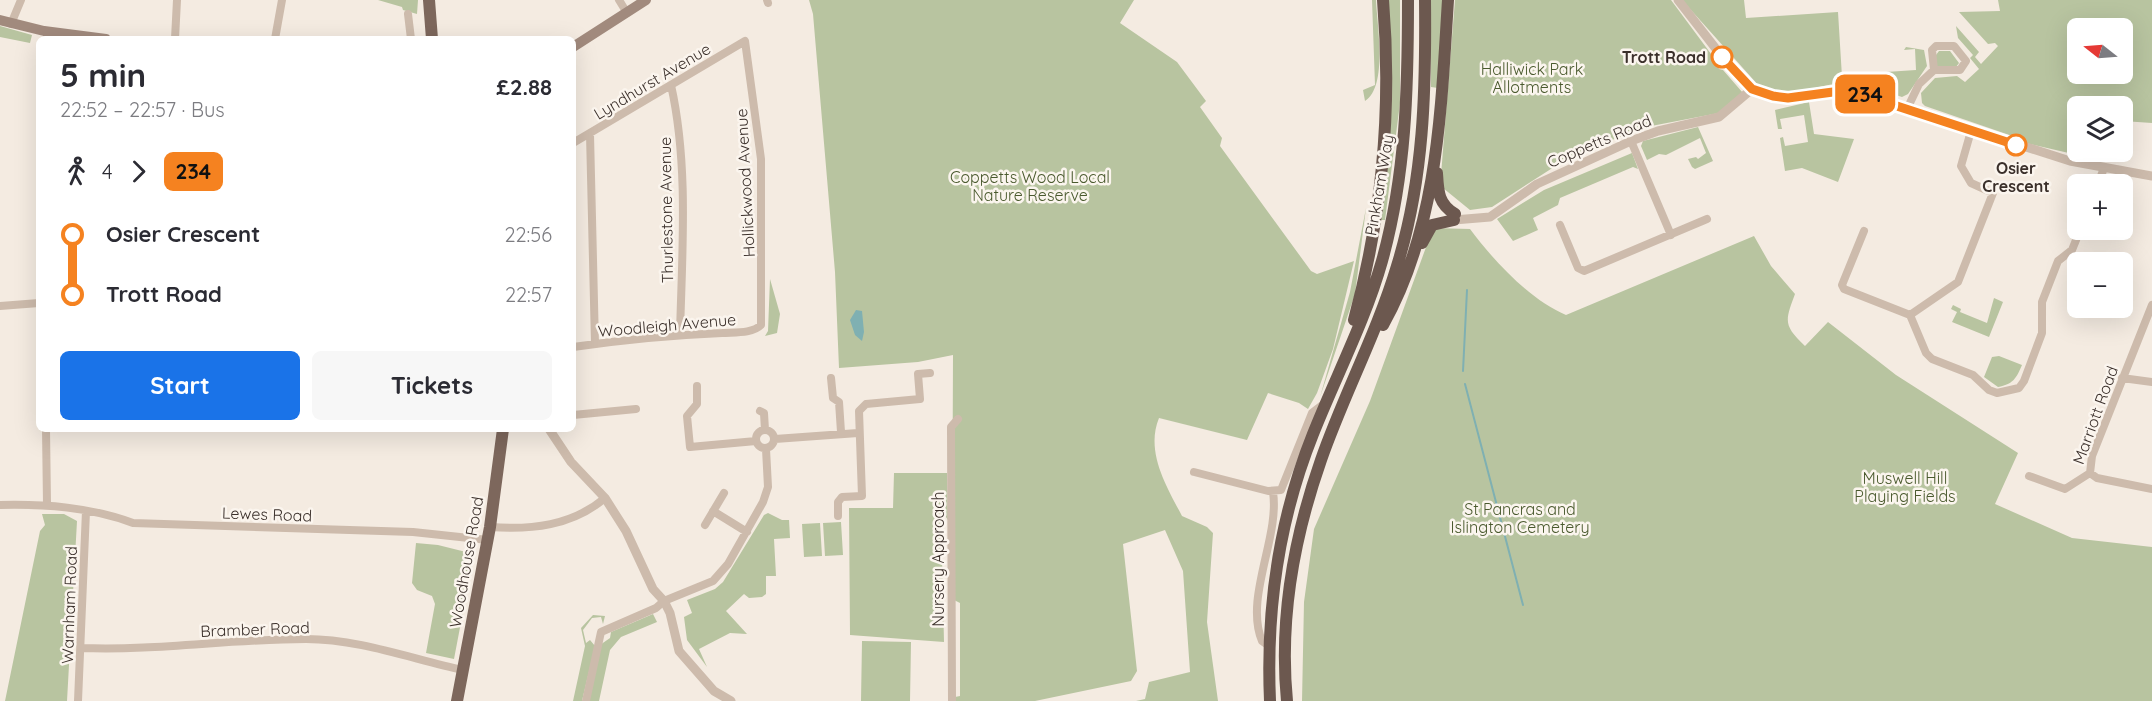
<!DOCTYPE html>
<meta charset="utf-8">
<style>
body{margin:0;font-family:Quicksand,sans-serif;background:#f7f7f7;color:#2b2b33;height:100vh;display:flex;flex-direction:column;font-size:22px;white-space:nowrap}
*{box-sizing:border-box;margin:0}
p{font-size:20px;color:#7c7c81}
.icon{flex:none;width:33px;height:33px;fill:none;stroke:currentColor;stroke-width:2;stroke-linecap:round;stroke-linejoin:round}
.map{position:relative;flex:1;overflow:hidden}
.drawer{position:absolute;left:36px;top:36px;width:540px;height:396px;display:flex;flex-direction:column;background:#fff;border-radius:9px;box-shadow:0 6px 24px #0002}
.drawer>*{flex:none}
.badge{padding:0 12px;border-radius:9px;font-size:21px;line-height:39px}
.needle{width:39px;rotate:287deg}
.tools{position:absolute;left:2067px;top:18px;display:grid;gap:12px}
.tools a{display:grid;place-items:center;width:66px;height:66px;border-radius:9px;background:#fff;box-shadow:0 6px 24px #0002;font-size:30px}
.map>.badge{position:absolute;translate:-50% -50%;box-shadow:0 0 0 3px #fff}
.legs{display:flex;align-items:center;gap:9px;height:66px;padding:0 24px;font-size:20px}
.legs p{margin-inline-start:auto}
.headline{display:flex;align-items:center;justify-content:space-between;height:102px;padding:0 24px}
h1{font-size:33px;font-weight:800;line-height:45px}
.primary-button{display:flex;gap:12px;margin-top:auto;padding:12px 24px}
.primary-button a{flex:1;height:69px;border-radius:9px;background:#1a73e8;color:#fff;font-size:24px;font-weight:800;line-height:69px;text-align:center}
.primary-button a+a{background:#f7f7f7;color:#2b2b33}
ul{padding:0 24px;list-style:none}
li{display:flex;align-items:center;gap:21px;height:60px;font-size:22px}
li i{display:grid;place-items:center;width:9px;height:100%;margin:0 8px;background:currentColor}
li i::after{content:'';width:15px;height:15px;margin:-8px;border:4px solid;border-radius:50%;background:#fff}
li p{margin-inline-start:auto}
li:first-child i{background:linear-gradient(#0000 50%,currentColor 0)}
li:last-child i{background:linear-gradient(currentColor 50%,#0000 0)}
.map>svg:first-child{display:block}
</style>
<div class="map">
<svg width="2152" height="701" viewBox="0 0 2152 701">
<rect width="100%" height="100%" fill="#f4ebe1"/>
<!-- green -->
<path fill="#b8c4a0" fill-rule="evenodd" d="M 378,0 L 418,0 L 417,14 L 403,10 L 402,7 Z
M 809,0 L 1134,0 L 1120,23 L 1177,62 L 1206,101 L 1200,107 L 1222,138 L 1220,146 L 1311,271 L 1317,274 L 1354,261 L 1333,349 L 1317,393 L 1308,409 L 1299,403 L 1268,393 L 1247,440 L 1159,418 C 1145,452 1167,487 1182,516 L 1207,527 L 1213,533 L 1207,622 L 1218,701 L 1136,701 L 1145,699 L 1149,682 L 1190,672 L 1183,571 L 1165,530 L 1123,544 L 1137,671 L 1131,681 L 1035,701 L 954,701 L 955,697 L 960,696 L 960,603 L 952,599 L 953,355 L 918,362 L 839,368 L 835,272 L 813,14 Z
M 1372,0 L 1376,0 C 1377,25 1388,86 1365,101 L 1363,90 L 1375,85 Z
M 1388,0 L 1400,0 L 1400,103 L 1385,220 L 1380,220 Z
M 1431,0 L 1444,0 L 1438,88 L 1431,87 Z
M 1455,0 L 1671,0 L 1717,62 L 1719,69 L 1723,70 L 1743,93 L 1719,113 L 1646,127 L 1612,140 L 1554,167 L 1492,207 L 1470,210 L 1443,188 L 1441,175 Z
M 1682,0 L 1744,0 L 1746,18 L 1838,12 L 1842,77 L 1839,83 C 1813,87 1784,100 1759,86 Z
M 1998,0 L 2152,0 L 2152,123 L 2123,121 L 2122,106 L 2078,106 L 2077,118 L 2069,117 L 2073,154 L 2021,142 L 2021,139 L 1925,106 L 1922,103 L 1921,93 L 1935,78 L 1957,76 L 1965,82 L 1979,69 L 1970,58 L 1973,55 L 1958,38 L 1956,26 L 1979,52 L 1975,57 L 1981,64 L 1998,46 L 1995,43 L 1988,44 L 1959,12 L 2000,11 ZM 2078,28 L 2122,28 L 2122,74 L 2078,74 Z
M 0,26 L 32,35 L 30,43 L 0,37 Z
M 1906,47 L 1924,50 L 1927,66 L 1908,94 L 1902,97 L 1872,87 L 1871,73 L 1916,70 L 1915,49 L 1904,50 Z
M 1939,51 L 1950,51 L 1959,63 L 1956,67 L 1936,66 L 1936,55 Z
M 1809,102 L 1814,134 L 1854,139 L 1838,182 L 1802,168 L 1785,171 L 1780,138 L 1783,137 L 1785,146 L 1808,142 L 1804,115 L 1780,119 L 1782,129 L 1778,129 L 1775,110 Z
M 1698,127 L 1713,161 L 1695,169 L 1692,167 L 1688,159 L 1696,157 L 1698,159 L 1706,153 L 1700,138 L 1666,155 L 1659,154 L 1647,160 L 1641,146 L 1643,141 Z
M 1632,153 L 1638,169 L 1633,167 L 1560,198 L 1558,205 L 1533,218 L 1538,230 L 1513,241 L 1497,219 L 1544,190 Z
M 1366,208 L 1355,294 L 1320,397 L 1350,292 Z
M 1433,228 L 1470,229 C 1493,260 1530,300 1566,315 L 1754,236 L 1771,266 L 1795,294 C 1785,321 1783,325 1805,346 L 1828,322 L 1896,375 L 2018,453 L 1995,504 L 2072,538 L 2152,547 L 2152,701 L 1302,701 L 1304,602 L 1314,529 L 1370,401 Z
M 770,279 L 780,314 L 777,333 L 765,336 L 768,331 Z
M 1994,298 L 2003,302 L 1989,337 L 1952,322 L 1957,312 L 1951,309 L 1953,305 L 1961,309 L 1960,312 L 1987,323 Z
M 1999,356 L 2022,365 C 2016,379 2013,384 1998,387 L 1984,377 L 1992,357 Z
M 894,473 L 947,473 L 948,520 L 941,510 L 944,642 L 850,635 L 849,508 L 893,508 Z
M 768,513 L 782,520 L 789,520 L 790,538 L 774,539 L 776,576 L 766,576 L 766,594 L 762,597 L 749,598 L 744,594 L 726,611 L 747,634 L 730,633 L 699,649 L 707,667 L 687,640 L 684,617 L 692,613 L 687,600 L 715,589 L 723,582 L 764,515 Z
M 42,514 L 64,514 L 77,521 L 67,701 L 5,701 L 40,531 L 45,525 Z
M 841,522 L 843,555 L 825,556 L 823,523 Z
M 820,523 L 822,556 L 804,557 L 802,524 Z
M 416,543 L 438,545 L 474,554 L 454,659 L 426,653 L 435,604 L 432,596 L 417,590 L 412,583 Z
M 653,614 L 657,622 L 621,637 L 610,650 L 599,701 L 588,701 L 600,645 L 610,638 L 611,632 Z
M 593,615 L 605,616 L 603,624 L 601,617 L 592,618 L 583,630 L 586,643 L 590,640 L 595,646 L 582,701 L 573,701 L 585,646 L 581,628 Z
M 862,641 L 911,642 L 910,701 L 861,701 Z"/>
<!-- water -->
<path fill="#7fb0b2" d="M 856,310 L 862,311 L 864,332 L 862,341 L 855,335 L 850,320 Z"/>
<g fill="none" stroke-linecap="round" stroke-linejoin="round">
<!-- stream -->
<path stroke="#7fb0b2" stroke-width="2" d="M 1463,371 L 1467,290
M 1465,384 L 1523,605"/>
<!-- minor -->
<path stroke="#cdbbac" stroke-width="8" d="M 619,0 L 627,13
M 767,0 L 768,3
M 408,14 L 411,39
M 11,24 L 21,0
M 175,39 L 177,0
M 275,39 L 282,0
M 671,85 C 689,166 682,252 680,334
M 1908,107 L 1919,84 L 1934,70 L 1960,70 L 1966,61 L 1954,46 L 1936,46 L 1932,50 L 1934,70
M 590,134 L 595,344
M 1631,141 L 1671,235
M 573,143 L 745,41 L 761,159 L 761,325 C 752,334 734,332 722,333 C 672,335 622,340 573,347
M 2098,184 L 2104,168
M 1560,225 L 1578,268 L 1584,271 L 1707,219
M 1864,231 L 1842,285 L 1844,289 L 1910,315 L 1926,353 L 1932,359 L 1973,375 L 1989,390 L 1997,393 L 2019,388 L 2024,381 L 2042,333 L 2042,302 L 2058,261 L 2072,250 L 2080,230
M 0,306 L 39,303
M 1910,315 L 1958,282 L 1993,193 L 1971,183 L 1961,166 L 1971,131
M 831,378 L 833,398 L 839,402 L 841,432
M 2122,378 L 2152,382
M 697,386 L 697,404 L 687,416 L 690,447 L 756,441
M 760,411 L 764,413 L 765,430
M 573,415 L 636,409
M 46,429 L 47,504
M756 439a9 9 0 1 1 18 0a9 9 0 1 1-18 0Z
M 775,439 L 858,433
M 1194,472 L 1268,491 L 1281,490 L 1312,413 L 1325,403
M 2090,473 L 2097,478 L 2152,489
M 2029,476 L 2065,489 L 2090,473 L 2092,456 L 2152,305
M 0,505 C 45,504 90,507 133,523 L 413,532 L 488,540
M 713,511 L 747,532
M 838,516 L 838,502 L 842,497 L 862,496 L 859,411 L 866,404 L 920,399 L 918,374 L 930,373
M 705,525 L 724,493
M 490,527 C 531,530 572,526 605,498
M 1269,646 L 1262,641 C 1244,598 1280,537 1273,492
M 81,648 C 156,651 230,639 306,639 C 359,639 412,659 463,670
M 78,701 L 86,511
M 586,701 L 601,632 L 656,608 L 664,601 L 713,581 L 728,564 L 763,502 L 768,487 L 766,449
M 952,701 L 951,427 L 958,419"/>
<!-- tertiary -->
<path stroke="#cdbbac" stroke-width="9" d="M 1678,0 L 1727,63 L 1752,89 L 1788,98 L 1848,90 L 2070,161 L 2152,176
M 1454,220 L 1490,217 L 1537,184 L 1631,141 L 1658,131 L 1719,117 L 1752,89
M 549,429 L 571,462 L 605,498 L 626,531 L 653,589 L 664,601 L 670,613 L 679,651 L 714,691 L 731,701"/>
<!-- secondary -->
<path stroke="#a18a7d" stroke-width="10" d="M 0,20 L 44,31 L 106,39
M 573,47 L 646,0"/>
<!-- primary -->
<path stroke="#7d675c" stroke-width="12" d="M 429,0 L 432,39
M 457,701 L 490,527 L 503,429"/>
<!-- trunk -->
<path stroke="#6c584f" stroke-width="12" d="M 1437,173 C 1438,191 1438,204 1455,214
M 1422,243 L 1432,225 L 1454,220
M 1354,320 C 1382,216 1392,108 1383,0
M 1383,325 C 1438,227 1441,110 1448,0
M 1270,701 C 1266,610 1279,519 1313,434 C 1336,376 1365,321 1382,261 C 1406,175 1408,89 1408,0
M 1287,701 C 1279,619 1294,537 1321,460 C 1344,394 1377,333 1397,266 C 1424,179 1426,90 1425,0"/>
</g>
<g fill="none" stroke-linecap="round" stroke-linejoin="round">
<!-- line-1 casing -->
<g stroke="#fff" stroke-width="14">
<path id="line-1" d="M 1722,57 L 1752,89 L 1773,96 L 1788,98 L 1848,90 L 2016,145"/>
</g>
<!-- line-1 -->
<use href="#line-1" stroke="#f58220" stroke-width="9"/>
</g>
<!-- markers -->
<g fill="#fff" stroke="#f58220" stroke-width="3">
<circle cx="1722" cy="57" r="10"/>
<circle cx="2016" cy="145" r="10"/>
</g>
<g text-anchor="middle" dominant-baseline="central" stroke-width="5" stroke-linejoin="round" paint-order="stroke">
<!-- stop labels -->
<g font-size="16" font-weight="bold" fill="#3b302b" stroke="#fbf5ee" text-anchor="end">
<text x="1706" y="57">Trott Road</text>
<text x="2016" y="168" text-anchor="middle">Osier<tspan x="2016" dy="18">Crescent</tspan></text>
</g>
<!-- park labels -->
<g font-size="16" fill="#4a5a2e" stroke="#fbf5ee">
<text x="1532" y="69">Halliwick Park<tspan x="1532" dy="18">Allotments</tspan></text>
<text x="1030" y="177">Coppetts Wood Local<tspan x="1030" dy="18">Nature Reserve</tspan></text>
<text x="1905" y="478">Muswell Hill<tspan x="1905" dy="18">Playing Fields</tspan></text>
<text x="1520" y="509">St Pancras and<tspan x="1520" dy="18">Islington Cemetery</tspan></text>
</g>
<!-- street labels -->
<g font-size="16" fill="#3b302b" stroke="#fbf5ee">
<text transform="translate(652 81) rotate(-31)">Lyndhurst Avenue</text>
<text transform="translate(1599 141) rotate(-23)">Coppetts Road</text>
<text transform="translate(745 183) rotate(-93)">Hollickwood Avenue</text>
<text transform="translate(1379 185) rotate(-80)">Pinkham Way</text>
<text transform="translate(666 210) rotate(-91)">Thurlestone Avenue</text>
<text transform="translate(667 325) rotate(-5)">Woodleigh Avenue</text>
<text transform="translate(2095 415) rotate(-70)">Marriott Road</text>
<text transform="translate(267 514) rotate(2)">Lewes Road</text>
<text transform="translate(938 559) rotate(-90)">Nursery Approach</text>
<text transform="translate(466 562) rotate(-80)">Woodhouse Road</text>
<text transform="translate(69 605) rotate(-88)">Warnham Road</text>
<text transform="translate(255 629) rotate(-2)">Bramber Road</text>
</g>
</g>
</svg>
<div class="tools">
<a><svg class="needle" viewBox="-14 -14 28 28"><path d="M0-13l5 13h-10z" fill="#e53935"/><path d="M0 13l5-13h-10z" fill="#7c7c81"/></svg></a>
<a><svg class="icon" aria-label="layers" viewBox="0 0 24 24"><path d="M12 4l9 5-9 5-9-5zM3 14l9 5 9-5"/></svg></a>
<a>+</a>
<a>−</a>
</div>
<b class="badge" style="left:1865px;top:94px;background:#f58220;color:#111">234</b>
<section class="drawer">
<div class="headline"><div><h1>5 min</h1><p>22:52 – 22:57 · Bus</p></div><b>£2.88</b></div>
<div class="legs"><svg class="icon" aria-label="walk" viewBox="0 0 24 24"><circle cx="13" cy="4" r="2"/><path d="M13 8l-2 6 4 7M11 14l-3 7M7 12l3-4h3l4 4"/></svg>4<svg class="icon" aria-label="forward" viewBox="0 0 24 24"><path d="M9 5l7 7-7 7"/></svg><b class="badge" style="background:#f58220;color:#111">234</b></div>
<ul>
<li><i style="color:#f58220"></i><b>Osier Crescent</b><p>22:56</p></li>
<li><i style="color:#f58220"></i><b>Trott Road</b><p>22:57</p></li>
</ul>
<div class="primary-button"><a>Start</a><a>Tickets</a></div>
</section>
</div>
